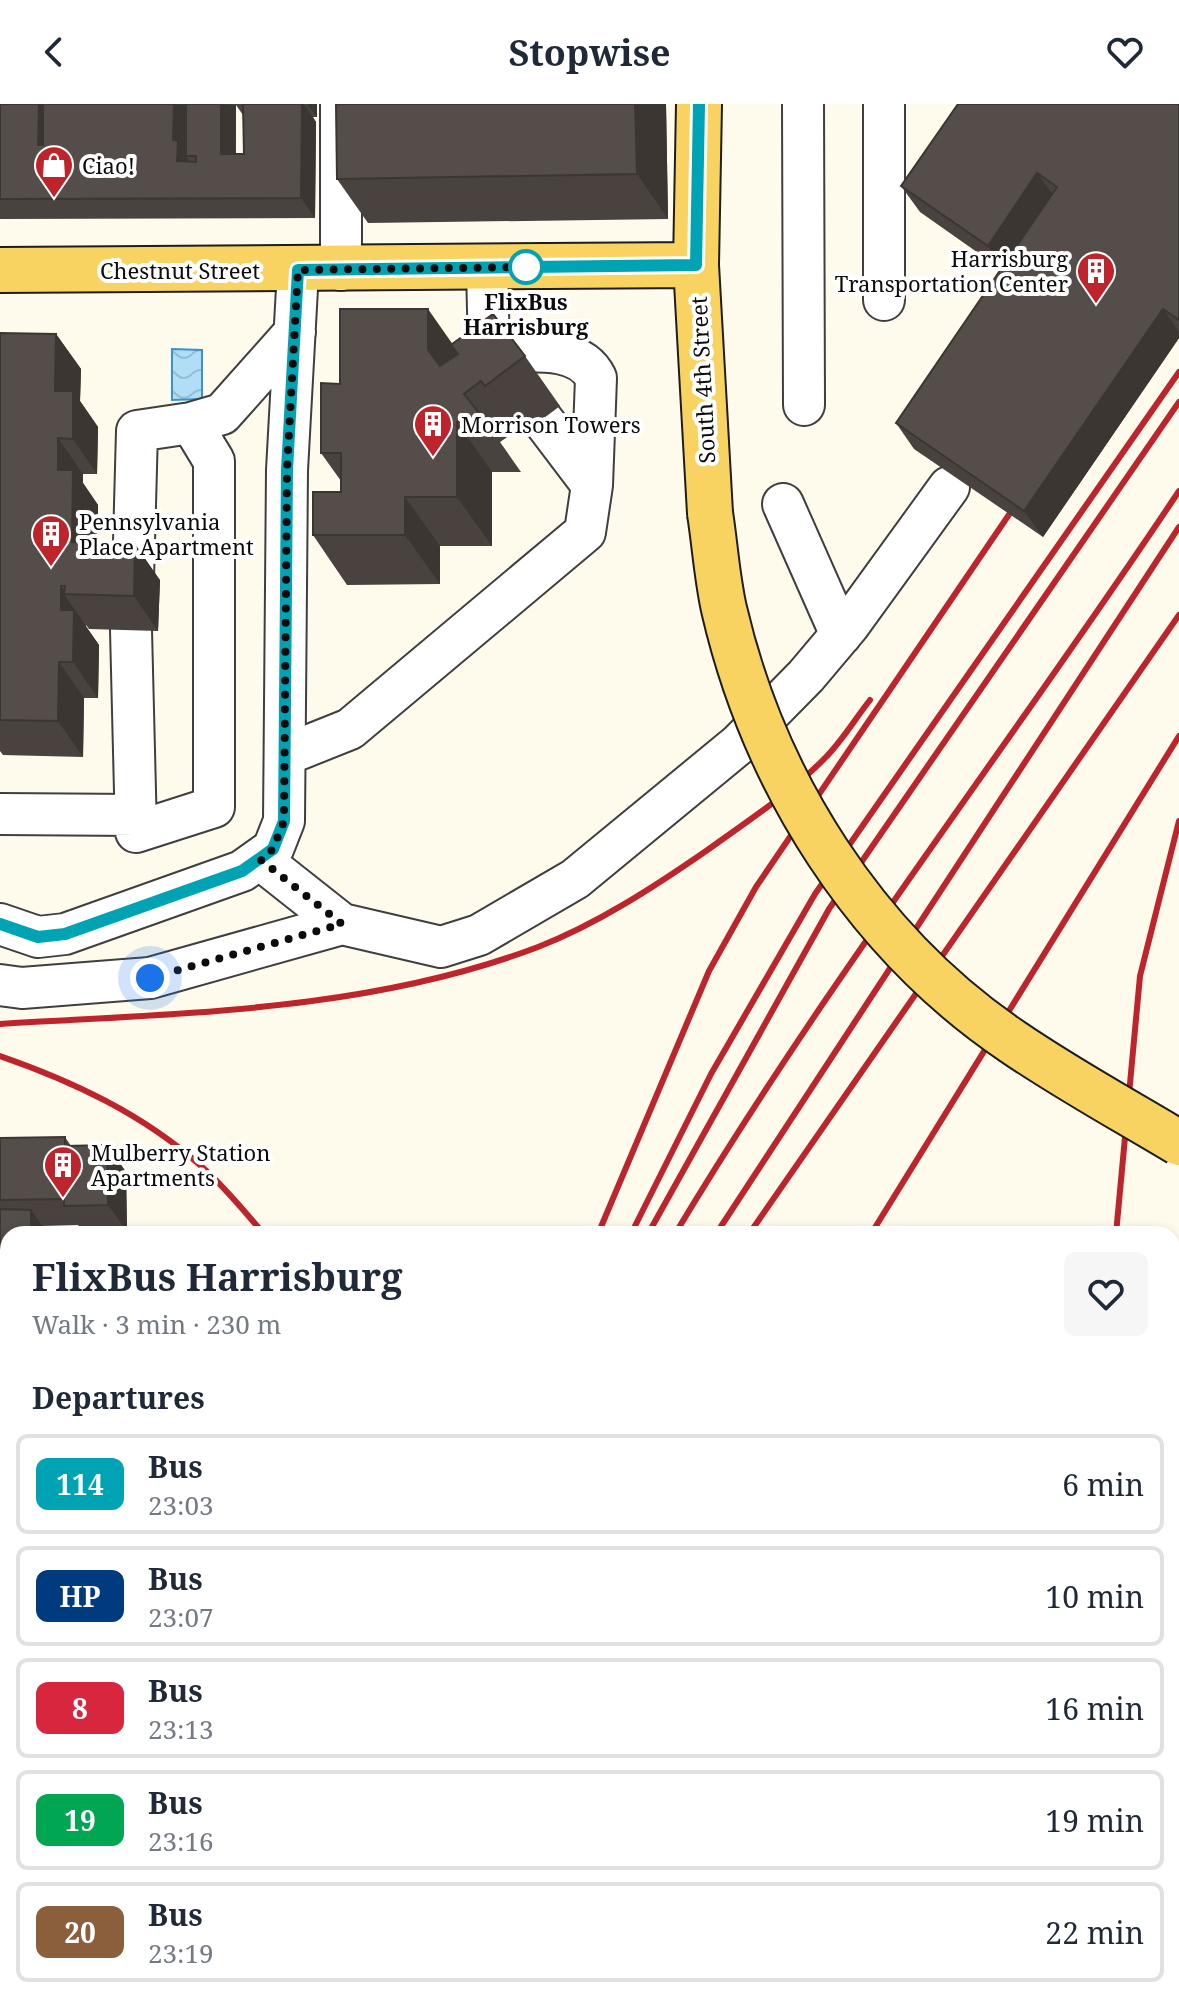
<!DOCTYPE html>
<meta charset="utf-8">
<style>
body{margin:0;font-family:"Noto Serif",serif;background:#f6f6f7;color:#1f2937;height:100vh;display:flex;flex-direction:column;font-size:30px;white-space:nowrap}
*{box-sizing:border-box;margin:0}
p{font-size:26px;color:#747a83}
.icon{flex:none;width:44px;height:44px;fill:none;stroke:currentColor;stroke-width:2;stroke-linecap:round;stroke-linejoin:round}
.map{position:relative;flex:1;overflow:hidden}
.panel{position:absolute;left:0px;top:1122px;width:1180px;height:784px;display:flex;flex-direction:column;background:#fff;border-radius:24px 24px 0 0;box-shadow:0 4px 12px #0003}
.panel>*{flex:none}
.badge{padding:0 16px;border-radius:12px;font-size:28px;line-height:52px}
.you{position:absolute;width:40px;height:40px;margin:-20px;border:6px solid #fff;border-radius:50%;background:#1a73e8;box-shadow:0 0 0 12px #1a73e833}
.map>.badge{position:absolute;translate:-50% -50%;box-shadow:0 0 0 4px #fff}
h2{padding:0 32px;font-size:30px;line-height:72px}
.round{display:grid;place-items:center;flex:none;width:84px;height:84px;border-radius:12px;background:#f6f6f7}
.summary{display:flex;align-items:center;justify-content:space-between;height:136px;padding:0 32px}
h1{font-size:38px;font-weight:700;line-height:60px}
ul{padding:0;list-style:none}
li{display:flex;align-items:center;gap:24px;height:100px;margin:0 16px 12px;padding:0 16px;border:4px solid #e0e1e3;border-radius:12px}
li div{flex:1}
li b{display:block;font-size:30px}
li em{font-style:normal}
li .badge{min-width:88px;font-weight:700;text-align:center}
header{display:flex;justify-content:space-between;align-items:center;height:104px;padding:0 32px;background:#fff;font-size:36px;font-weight:700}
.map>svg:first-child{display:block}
</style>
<header><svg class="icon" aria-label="back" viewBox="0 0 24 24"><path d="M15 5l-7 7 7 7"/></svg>Stopwise<svg class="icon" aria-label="heart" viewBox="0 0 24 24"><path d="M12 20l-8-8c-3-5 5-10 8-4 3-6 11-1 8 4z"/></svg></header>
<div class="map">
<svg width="1179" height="1906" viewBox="0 0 1179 1906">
<defs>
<pattern id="water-waves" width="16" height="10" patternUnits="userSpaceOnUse" patternTransform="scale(2)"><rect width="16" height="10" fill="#b1ddf6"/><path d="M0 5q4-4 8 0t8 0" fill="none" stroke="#97bcd2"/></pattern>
</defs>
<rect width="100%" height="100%" fill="#fffbec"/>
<!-- water -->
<path fill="url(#water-waves)" stroke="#3793ce" stroke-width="2" d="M 172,245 L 202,246 L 202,295 L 172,296 Z"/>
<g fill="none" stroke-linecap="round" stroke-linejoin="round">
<!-- minor casing -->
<g stroke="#3f3f3f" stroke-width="44">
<path id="minor" d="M 803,0 L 804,301
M 884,0 L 884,196
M 487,164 L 489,248 L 502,263
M 341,166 L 341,0
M 489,248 C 522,249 579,238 596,274 L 592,381
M 191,319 L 222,310 L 295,228
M 783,400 L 841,531
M 131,526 L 136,728 L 214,703 L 214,357 L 191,319 L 137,327 L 133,475
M 285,651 L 350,625 L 585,428 L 592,381 L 542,315
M 0,710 L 136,711
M 261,756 L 342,820
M 0,820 L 38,833 L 65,830 L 242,767 L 273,745 L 284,717 L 287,366 L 298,166
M 0,881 L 22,884 L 150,874 L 342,820 L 441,843 L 479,831 L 575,775 L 739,640 L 806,572 L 849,521 L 949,383
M 0,1308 L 8,1308
M 60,1906 L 61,1898
M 113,1906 L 118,1898"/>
</g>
<!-- major casing -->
<g stroke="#1d1d1d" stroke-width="48">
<path id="major" d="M 699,0 L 696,161 L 710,409
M 0,166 L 696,161"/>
</g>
<!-- minor -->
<use href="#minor" stroke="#fff" stroke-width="40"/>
<!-- major -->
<use href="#major" stroke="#f9d362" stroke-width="44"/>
<!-- rail -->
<path stroke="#bd242c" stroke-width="6" d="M 0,920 C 180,909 367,908 538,843 C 597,820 654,783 706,747 C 746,718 791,689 825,654 C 842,637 855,615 870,596
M 0,952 C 72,977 143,1010 201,1062 C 224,1082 244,1107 264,1130
M 598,1130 L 709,867 L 756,783 L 1023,390
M 631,1130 L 711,970 L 815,790 L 1179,268
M 648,1130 L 829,805 L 1179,298
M 675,1130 C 829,873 1013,637 1179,387
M 716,1130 L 1179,423
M 749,1130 L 1179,511
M 871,1130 L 1179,632
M 1116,1130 L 1140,872 L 1179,717
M 1172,1266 L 1179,1226
M 222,1906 L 227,1898
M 250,1906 L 255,1898
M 397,1906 L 402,1898
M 992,1906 L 995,1898
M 1035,1906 L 1037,1898
M 1055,1906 L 1056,1898
M 1079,1906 L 1080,1898"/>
<!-- major-bridge casing -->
<g stroke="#1d1d1d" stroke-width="48" stroke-linecap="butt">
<path id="major-bridge" d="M 710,409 C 715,441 717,474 724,505 C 764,678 865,838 1013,938 C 1067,975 1124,1006 1179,1039"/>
</g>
<!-- major-bridge -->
<use href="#major-bridge" stroke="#f9d362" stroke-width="44"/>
</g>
<!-- wall -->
<path fill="#49423f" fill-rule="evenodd" d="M 0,0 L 317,0 L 317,13 L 313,13 L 316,18 L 315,114 L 0,115 ZM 236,1 L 243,11 L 244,50 L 236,50 Z
M 666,0 L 668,115 L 368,119 L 337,75 Z
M 1179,0 L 1179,234 L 1043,433 L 914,345 L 896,319 L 1001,165 L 920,108 L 901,82 Z
M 0,229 L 56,230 L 81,265 L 80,297 L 98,323 L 97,370 L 83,370 L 83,379 L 98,401 L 97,439 L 160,476 L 158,527 L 89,525 L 86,521 L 86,523 L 99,541 L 98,594 L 84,594 L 83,653 L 3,651 L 0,647 Z
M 452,240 L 525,252 L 560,302 L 520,332 L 516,327 L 500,338 L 521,368 L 492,368 L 492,442 L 440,442 L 440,480 L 347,481 L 313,431 L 341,388 L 341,377 L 321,349 L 340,280 Z
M 65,1033 L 71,1042 L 107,1041 L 126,1068 L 127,1127 L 83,1128 L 78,1121 L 42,1122 L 8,1130 L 8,1246 L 6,1246 L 0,1238 L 0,1034 Z"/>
<!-- shaded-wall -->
<path fill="#3c3633" d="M 39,0 L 49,0 L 52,61 L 38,41 Z
M 174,0 L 188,0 L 186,52 L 192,61 L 177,57 L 173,36 Z
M 221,0 L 236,1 L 235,70 L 221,50 Z
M 302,0 L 304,0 L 316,18 L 315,114 L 301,94 Z
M 307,0 L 317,0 L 317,13 Z
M 635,0 L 666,0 L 668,115 L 637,70 Z
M 1037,69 L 1056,95 L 1006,168 L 988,142 Z
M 428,205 L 463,255 L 463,296 L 428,246 Z
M 1163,205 L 1179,228 L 1179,234 L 1043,433 L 1024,407 Z
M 56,230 L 81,265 L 80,297 L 98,323 L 97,370 L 73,335 L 55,287 Z
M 457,318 L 492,368 L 492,442 L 457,393 Z
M 58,334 L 83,370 L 83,379 L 98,401 L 97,474 L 72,438 L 58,366 Z
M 405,393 L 440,442 L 440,480 L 405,431 Z
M 135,440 L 160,476 L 158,527 L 134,492 Z
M 61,482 L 67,490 L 64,490 L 99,541 L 98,594 L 73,558 L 61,506 Z
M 59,558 L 84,594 L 83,653 L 58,617 Z
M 107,1041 L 126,1068 L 127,1127 L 108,1101 Z
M 31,1106 L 48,1130 L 31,1130 Z"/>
<!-- building -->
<path fill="#554d49" stroke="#3c3633" stroke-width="2" d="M 0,0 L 39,0 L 38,41 L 43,41 L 43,0 L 174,0 L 173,36 L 178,37 L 177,57 L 196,58 L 196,52 L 186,52 L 186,0 L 221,0 L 221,50 L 244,50 L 243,0 L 302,0 L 301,94 L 0,95 Z
M 336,0 L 635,0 L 637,70 L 337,75 Z
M 958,0 L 1179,0 L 1179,216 L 1163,205 L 1024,407 L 896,319 L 1057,83 L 1037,69 L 988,142 L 901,82 Z
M 340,205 L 428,205 L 428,246 L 440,262 L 458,250 L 451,241 L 493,210 L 525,252 L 485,282 L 481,277 L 464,290 L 486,318 L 457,318 L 457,393 L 405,393 L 405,431 L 313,431 L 313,388 L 341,388 L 341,349 L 321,349 L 321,279 L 340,280 Z
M 0,229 L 56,230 L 55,287 L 73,287 L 73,335 L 58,334 L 58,366 L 73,366 L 72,438 L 135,440 L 134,492 L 64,490 L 65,482 L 61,482 L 61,506 L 74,506 L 73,558 L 59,558 L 58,617 L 0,616 Z
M 65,1033 L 65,1042 L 107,1041 L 108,1101 L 64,1102 L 64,1095 L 0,1096 L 0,1034 Z
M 0,1105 L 31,1106 L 31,1130 L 8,1130 L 8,1220 L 0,1220 Z"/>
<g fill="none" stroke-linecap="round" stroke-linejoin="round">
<!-- line casing -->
<g stroke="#fff" stroke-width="18">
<path id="line" d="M 0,820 L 38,833 L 65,830 L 242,767 L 273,745 L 284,717 L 287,366 L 298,166 L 696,161 L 699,0"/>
</g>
<!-- line -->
<use href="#line" stroke="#00a3b4" stroke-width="12"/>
<!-- walk -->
<path stroke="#0c0c0c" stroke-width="8" stroke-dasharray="0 14.4" d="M 150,874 L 342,820 L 261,756 L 273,745 L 284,717 L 287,366 L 298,166 L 532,163 L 526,163"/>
</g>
<!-- icons -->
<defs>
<g id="shop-pin" transform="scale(2)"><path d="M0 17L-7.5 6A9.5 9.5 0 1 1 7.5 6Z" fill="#bd242c" stroke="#fff"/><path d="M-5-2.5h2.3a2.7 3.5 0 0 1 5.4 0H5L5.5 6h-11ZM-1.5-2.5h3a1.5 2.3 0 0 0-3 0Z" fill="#fff"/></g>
<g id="building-pin" transform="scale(2)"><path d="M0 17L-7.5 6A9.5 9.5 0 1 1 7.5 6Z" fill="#bd242c" stroke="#fff"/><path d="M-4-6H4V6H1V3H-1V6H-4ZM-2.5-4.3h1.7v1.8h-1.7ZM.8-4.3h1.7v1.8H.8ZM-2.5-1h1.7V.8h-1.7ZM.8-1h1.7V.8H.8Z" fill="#fff"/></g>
</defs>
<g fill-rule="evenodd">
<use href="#shop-pin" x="54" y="61"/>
<use href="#building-pin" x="1096" y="167"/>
<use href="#building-pin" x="433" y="320"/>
<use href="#building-pin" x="51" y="430"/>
<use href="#building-pin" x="63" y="1061"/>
</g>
<!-- markers -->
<circle fill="#fff" stroke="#00a3b4" stroke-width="4" cx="526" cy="163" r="16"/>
<g text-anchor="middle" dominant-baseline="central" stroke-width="8" stroke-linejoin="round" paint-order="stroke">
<!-- poi labels -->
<g font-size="22" fill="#0c0c0c" stroke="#fff" text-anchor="start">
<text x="82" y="61">Ciao!</text>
<text x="1068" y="154" text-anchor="end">Harrisburg<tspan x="1068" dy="25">Transportation Center</tspan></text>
<text x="461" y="320">Morrison Towers</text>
<text x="79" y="417">Pennsylvania<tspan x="79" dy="25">Place Apartment</tspan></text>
<text x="91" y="1048">Mulberry Station<tspan x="91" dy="25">Apartments</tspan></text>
</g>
<!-- street labels -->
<g font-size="22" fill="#0c0c0c" stroke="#fff">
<text x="180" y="166">Chestnut Street</text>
<text transform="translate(702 276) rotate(-93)">South 4th Street</text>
</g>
<!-- stop labels -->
<g font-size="22" font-weight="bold" fill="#0c0c0c" stroke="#fff">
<text x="526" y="197">FlixBus<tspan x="526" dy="25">Harrisburg</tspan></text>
</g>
</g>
</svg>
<div class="you" style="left:150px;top:874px"></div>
<section class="panel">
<div class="summary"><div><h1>FlixBus Harrisburg</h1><p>Walk · 3 min · 230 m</p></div><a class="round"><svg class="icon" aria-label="heart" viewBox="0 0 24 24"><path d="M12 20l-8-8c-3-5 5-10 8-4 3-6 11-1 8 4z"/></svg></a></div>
<h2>Departures</h2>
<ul>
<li><span class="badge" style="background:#00a3b4;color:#fff">114</span><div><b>Bus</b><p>23:03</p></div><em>6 min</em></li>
<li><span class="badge" style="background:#003b80;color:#fff">HP</span><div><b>Bus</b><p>23:07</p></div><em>10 min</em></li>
<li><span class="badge" style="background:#d7263d;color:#fff">8</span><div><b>Bus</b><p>23:13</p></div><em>16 min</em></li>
<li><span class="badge" style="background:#00a651;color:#fff">19</span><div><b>Bus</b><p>23:16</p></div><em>19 min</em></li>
<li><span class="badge" style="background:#8b5e3c;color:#fff">20</span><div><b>Bus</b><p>23:19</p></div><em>22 min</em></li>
</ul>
</section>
</div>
